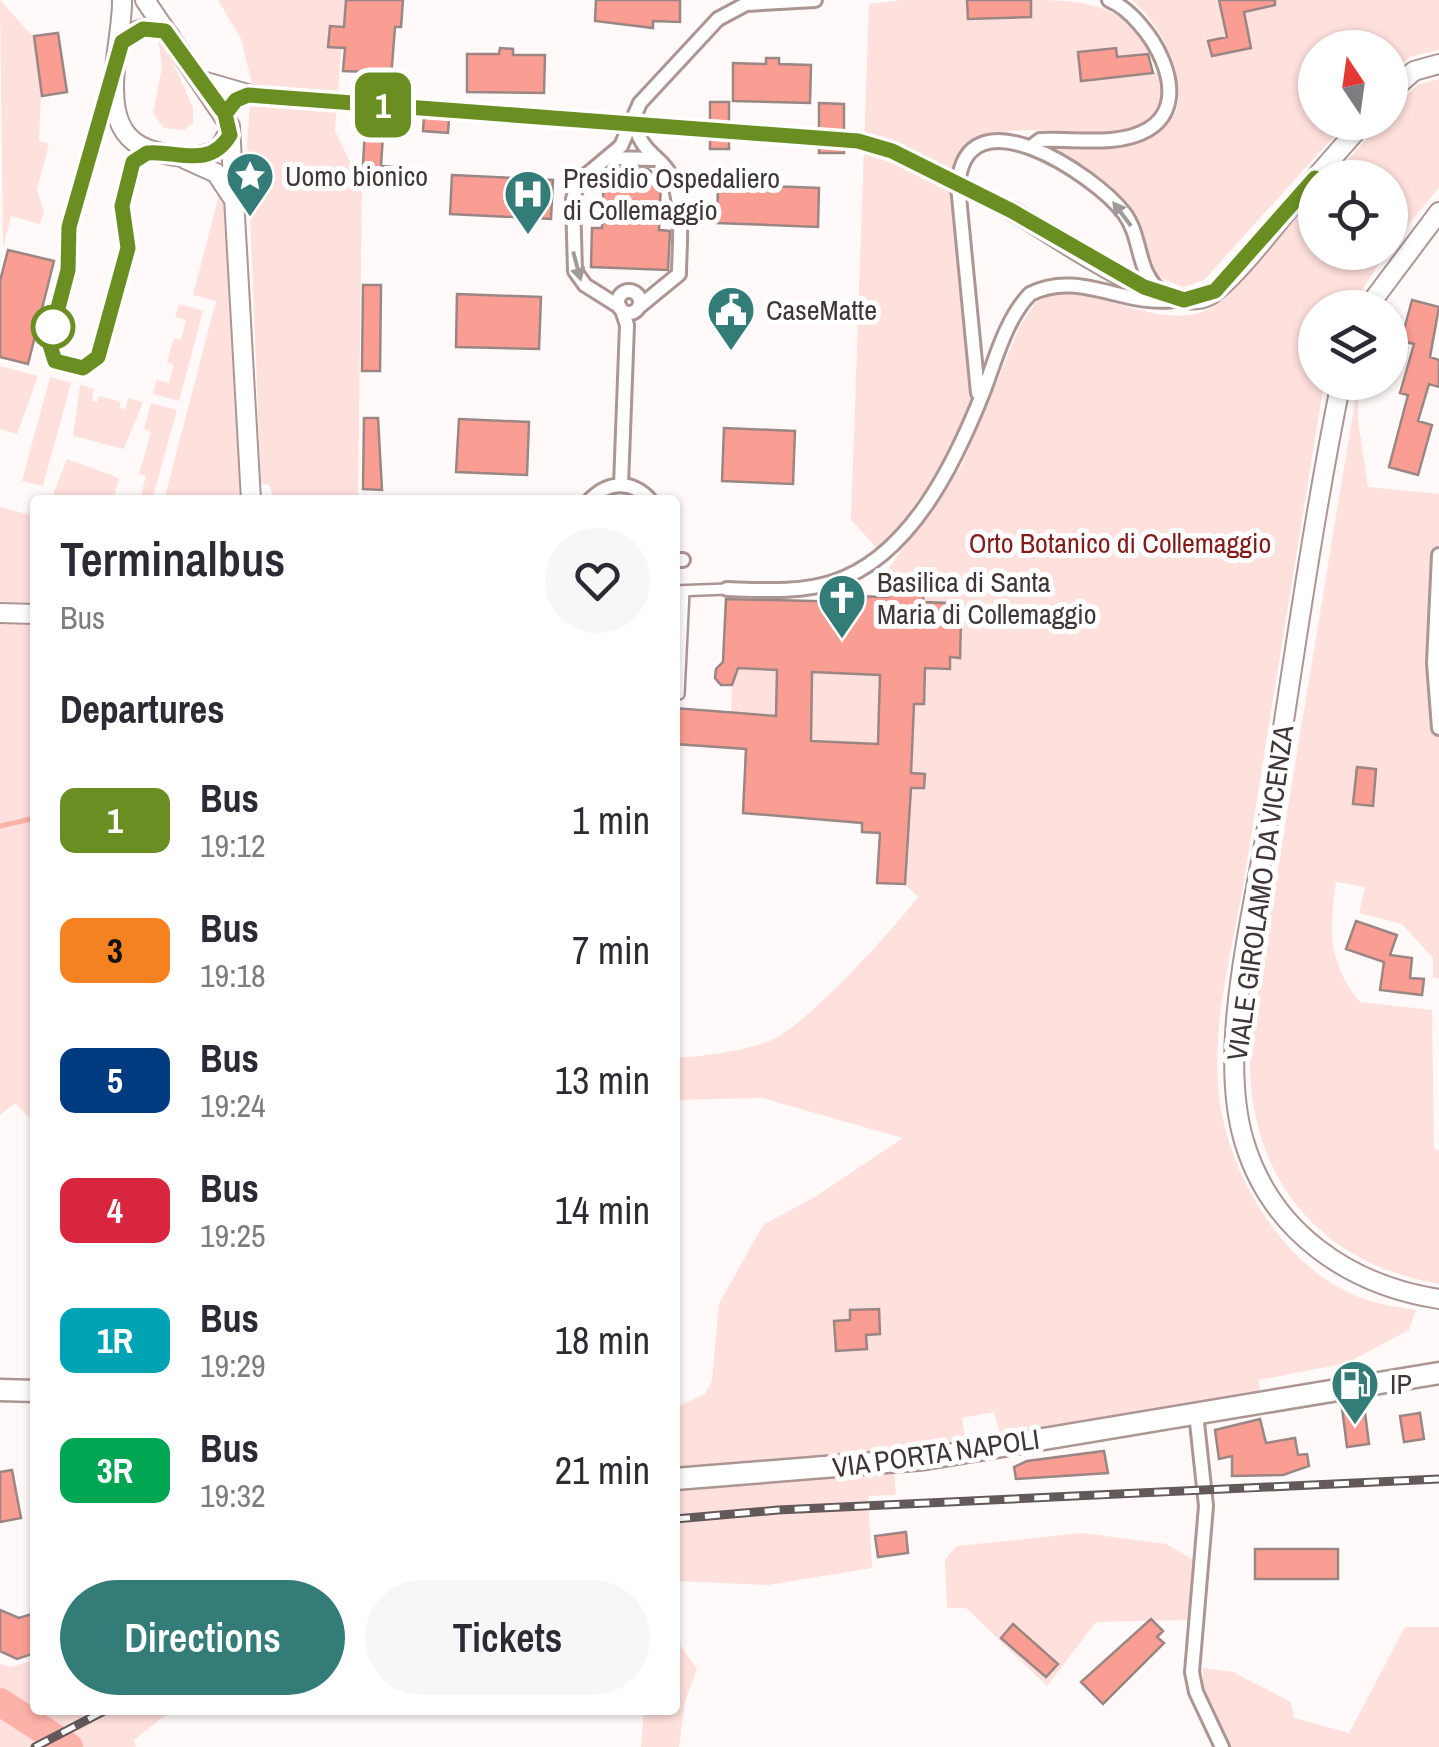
<!DOCTYPE html>
<style>
body{margin:0;font-family:"Archivo Narrow",sans-serif;background:#f7f7f7;color:#2b2b33;height:100vh;display:flex;flex-direction:column;font-size:38px;white-space:nowrap}
*{box-sizing:border-box;margin:0}
p{font-size:32px;color:#7c7c81}
.icon{flex:none;width:55px;height:55px;fill:none;stroke:currentColor;stroke-width:2;stroke-linecap:round;stroke-linejoin:round}
.map{position:relative;flex:1;overflow:hidden}
.drawer{position:absolute;left:30px;top:495px;width:650px;height:1220px;display:flex;flex-direction:column;background:#fff;border-radius:10px;box-shadow:0 2px 8px #0004}
.drawer>*{flex:none}
.badge{padding:0 20px;border-radius:15px;font-size:35px;line-height:65px}
.needle{width:65px;rotate:347deg}
.controls{position:absolute;left:1298px;top:30px;display:grid;gap:20px}
.controls a{display:grid;place-items:center;width:110px;height:110px;border-radius:50%;background:#fff;box-shadow:0 2px 8px #0004;font-size:50px}
.map>.badge{position:absolute;translate:-50% -50%;box-shadow:0 0 0 5px #fff}
h2{padding:0 30px;font-size:38px;line-height:90px}
.round{display:grid;place-items:center;flex:none;width:105px;height:105px;border-radius:52px;background:#f7f7f7}
.headline{display:flex;align-items:center;justify-content:space-between;height:170px;padding:0 30px}
h1{font-size:48px;font-weight:600;line-height:75px}
.primary-button{display:flex;gap:20px;margin-top:auto;padding:20px 30px}
.primary-button a{flex:1;height:115px;border-radius:60px;background:#347c77;color:#fff;font-size:40px;font-weight:600;line-height:115px;text-align:center}
.primary-button a+a{background:#f7f7f7;color:#2b2b33}
ul{padding:0;list-style:none}
li{display:flex;align-items:center;gap:30px;height:130px;padding:0 30px}
li div{flex:1}
li b{display:block;font-size:38px}
li em{font-style:normal}
li .badge{min-width:110px;font-weight:700;text-align:center}
.map>svg:first-child{display:block}
</style>
<div class="map">
<svg width="1439" height="1747" viewBox="0 0 1439 1747">
<rect width="100%" height="100%" fill="#fffaf9"/>
<!-- green -->
<path fill="#fee0dd" d="M 0,0 L 35,39 L 41,92 L 39,141 L 49,144 L 37,190 L 44,211 L 40,224 L 11,216 L 3,248 Z
M 218,0 L 345,0 L 335,131 L 362,186 L 358,500 L 273,499 L 270,485 L 261,483 L 247,141 L 252,84 L 241,39 Z
M 902,0 L 967,0 L 968,19 L 1031,17 L 1031,0 C 1084,0 1123,3 1151,53 L 1117,57 L 1115,48 L 1078,52 L 1081,80 L 1157,73 L 1163,97 C 1150,173 985,91 955,162 C 944,188 955,224 959,252 C 965,298 979,356 971,403 C 964,440 905,521 879,550 L 851,520 L 869,4 Z
M 1132,0 L 1439,0 L 1439,50 L 1410,57 L 1390,73 L 1390,48 L 1315,48 L 1315,122 L 1346,123 L 1204,280 L 1183,287 L 1155,276 L 1130,211 L 1046,146 L 1150,135 L 1174,116 C 1190,80 1160,23 1132,0 Z
M 158,38 L 165,45 L 193,107 L 193,123 L 184,130 L 164,128 L 153,113 L 162,67 Z
M 1439,79 L 1439,187 L 1390,248 L 1390,178 L 1332,177 L 1381,123 L 1390,122 L 1390,112 L 1417,85 Z
M 219,195 L 226,209 L 240,500 L 164,500 L 216,301 L 193,295 Z
M 1315,197 L 1315,252 L 1386,253 L 1351,307 L 1315,308 L 1315,382 L 1324,383 C 1298,544 1272,706 1246,868 C 1234,946 1206,1036 1222,1115 C 1237,1189 1290,1273 1364,1299 C 1381,1305 1399,1307 1416,1310 L 1409,1330 L 1347,1363 L 1259,1380 L 1260,1392 L 1001,1437 L 994,1412 L 962,1418 L 966,1443 L 902,1454 L 894,1472 L 896,1495 L 868,1496 L 872,1568 L 768,1585 L 675,1581 L 675,1408 L 705,1394 L 712,1381 L 719,1304 L 763,1225 L 815,1197 L 903,1138 L 762,1098 L 675,1100 L 675,1058 C 706,1056 737,1052 767,1042 C 804,1029 892,931 918,897 L 905,884 L 911,788 L 924,787 L 925,774 L 911,773 L 914,704 L 924,704 L 925,668 L 949,669 L 950,657 L 960,657 L 961,622 L 947,621 L 948,603 L 923,602 L 923,589 L 888,588 L 889,568 L 962,465 L 1019,328 L 1036,302 C 1085,270 1169,348 1224,299 Z
M 179,304 L 203,311 L 179,401 L 153,394 L 157,380 L 169,383 L 174,365 L 167,362 L 174,338 L 181,340 L 186,320 L 175,317 Z
M 0,366 L 38,376 L 17,434 L 0,429 Z
M 50,377 L 71,383 L 43,486 L 22,481 Z
M 1358,383 L 1358,420 L 1368,487 L 1439,494 L 1439,978 L 1433,978 L 1433,958 L 1402,924 L 1359,913 L 1365,887 L 1336,882 C 1329,930 1328,963 1360,1002 L 1432,1010 L 1434,1149 L 1439,1150 L 1439,1284 C 1307,1261 1240,1162 1251,1032 Z
M 80,385 L 94,389 L 92,401 L 97,402 L 99,396 L 121,402 L 119,408 L 125,410 L 128,398 L 143,402 L 124,449 L 73,436 Z
M 151,403 L 177,410 L 152,500 L 140,500 L 146,476 L 139,474 L 151,432 L 144,429 Z
M 67,459 L 119,478 L 113,500 L 51,500 Z
M 0,507 L 35,516 L 35,1123 L 15,1103 L 0,1115 Z
M 738,668 L 777,670 L 776,716 L 731,713 L 732,685 Z
M 812,672 L 880,675 L 878,744 L 811,741 Z
M 1083,1533 L 1166,1544 L 1194,1560 L 1188,1620 L 1096,1622 L 1047,1686 L 966,1608 L 947,1608 L 945,1559 L 957,1546 Z
M 1405,1627 L 1439,1627 L 1439,1747 L 1225,1747 L 1203,1693 L 1203,1668 L 1233,1672 L 1291,1702 L 1294,1718 L 1349,1733 Z
M 676,1640 L 697,1669 L 685,1701 L 679,1747 L 641,1747 L 644,1710 L 675,1710 Z
M 35,1660 L 35,1710 L 172,1710 L 134,1740 L 136,1747 L 0,1747 L 0,1663 L 10,1667 Z"/>
<g fill="none" stroke-linecap="round" stroke-linejoin="round">
<!-- stream -->
<path stroke="#fcb1a9" stroke-width="5" d="M 0,826 L 35,818"/>
<!-- river -->
<path stroke="#fcb1a9" stroke-width="28" d="M 0,1702 L 69,1747"/>
</g>
<!-- building -->
<path fill="#fa9e94" stroke="#9b8683" stroke-width="2.5" fill-rule="evenodd" d="M 346,0 L 403,0 L 401,27 L 395,27 L 391,78 L 400,79 L 398,109 L 393,136 L 383,135 L 381,166 L 392,167 L 391,185 L 362,184 L 368,72 L 343,71 L 345,48 L 328,47 L 330,26 L 344,27 Z
M 596,0 L 680,0 L 680,22 L 653,21 L 653,28 L 595,21 Z
M 967,0 L 1031,0 L 1031,17 L 968,19 Z
M 1219,0 L 1275,0 L 1275,5 L 1244,12 L 1251,48 L 1212,56 L 1208,41 L 1227,37 Z
M 58,33 L 67,92 L 42,96 L 34,36 Z
M 500,48 L 513,49 L 513,55 L 545,55 L 544,93 L 467,92 L 467,54 L 499,54 Z
M 1116,48 L 1117,57 L 1148,54 L 1153,73 L 1081,81 L 1078,52 Z
M 766,58 L 779,58 L 779,64 L 811,65 L 810,103 L 733,101 L 733,63 L 766,64 Z
M 710,102 L 729,102 L 729,149 L 710,149 Z
M 425,103 L 450,105 L 448,133 L 423,131 Z
M 819,103 L 844,104 L 844,153 L 819,153 Z
M 620,168 L 648,169 L 661,179 L 659,230 L 670,231 L 668,270 L 591,267 L 592,228 L 602,228 L 604,173 Z
M 452,175 L 553,180 L 551,219 L 450,214 Z
M 718,184 L 819,188 L 818,227 L 717,223 Z
M 8,250 L 54,261 L 28,364 L 0,357 L 0,281 Z
M 363,285 L 381,285 L 380,371 L 362,371 Z
M 457,294 L 541,297 L 539,349 L 456,347 Z
M 1412,300 L 1439,307 L 1430,357 L 1439,360 L 1439,387 L 1429,384 L 1418,421 L 1432,425 L 1418,475 L 1389,467 L 1408,395 L 1400,393 L 1414,344 L 1401,341 Z
M 364,418 L 378,418 L 382,490 L 363,489 Z
M 459,419 L 529,422 L 527,475 L 456,472 Z
M 724,428 L 795,431 L 793,484 L 722,481 Z
M 888,588 L 924,589 L 923,602 L 948,603 L 947,621 L 961,621 L 960,658 L 950,657 L 950,669 L 925,668 L 924,704 L 914,704 L 911,773 L 925,774 L 924,788 L 911,788 L 905,884 L 877,883 L 880,833 L 862,832 L 862,823 L 743,813 L 746,749 L 675,744 L 675,708 L 776,716 L 777,670 L 738,668 L 732,685 L 721,685 L 715,678 L 716,669 L 723,662 L 726,599 L 852,602 L 852,596 L 888,597 ZM 812,672 L 880,675 L 878,744 L 811,741 Z
M 1357,767 L 1376,769 L 1373,806 L 1353,804 Z
M 1356,921 L 1397,935 L 1390,955 L 1412,958 L 1410,978 L 1424,979 L 1422,995 L 1380,990 L 1384,962 L 1346,949 Z
M 879,1309 L 880,1334 L 866,1335 L 867,1349 L 836,1351 L 834,1321 L 850,1320 L 850,1310 Z
M 1364,1405 L 1369,1444 L 1347,1447 L 1342,1408 Z
M 1420,1413 L 1424,1439 L 1404,1442 L 1400,1416 Z
M 1260,1419 L 1266,1443 L 1295,1438 L 1298,1455 L 1307,1454 L 1309,1466 L 1283,1475 L 1232,1476 L 1232,1456 L 1219,1459 L 1215,1430 Z
M 1104,1451 L 1108,1473 L 1016,1479 L 1014,1467 L 1027,1461 Z
M 12,1470 L 21,1518 L 0,1522 L 0,1472 Z
M 906,1532 L 908,1553 L 878,1557 L 875,1536 Z
M 1255,1549 L 1338,1549 L 1338,1579 L 1255,1579 Z
M 0,1610 L 19,1618 L 35,1613 L 35,1653 L 17,1659 L 0,1651 Z
M 1151,1619 L 1163,1631 L 1157,1637 L 1164,1643 L 1103,1704 L 1081,1682 Z
M 1013,1624 L 1058,1664 L 1046,1677 L 1001,1638 Z"/>
<g fill="none" stroke-linecap="round" stroke-linejoin="round">
<!-- secondary-tunnel -->
<path stroke="#d9d3d2" stroke-width="18" stroke-dasharray="18 9" stroke-linecap="butt" d="M 251,95 L 858,141 L 891,151 L 1012,211"/>
<!-- pedestrian casing -->
<g stroke="#ab9693" stroke-width="14">
<path id="pedestrian" d="M 675,591 L 727,589
M 675,694 L 679,694 L 684,591"/>
</g>
<!-- minor casing -->
<g stroke="#ab9693" stroke-width="18">
<path id="minor" d="M 634,124 C 645,158 660,154 671,176 C 685,202 679,245 679,274 L 640,306
M 1032,146 L 1040,140 C 1072,138 1118,147 1147,130 C 1199,101 1149,17 1109,0
M 611,158 L 653,159
M618 302a11 11 0 1 1 22 0a11 11 0 1 1-22 0Z
M 620,307 L 585,285 L 575,271 L 573,199 L 578,182 L 621,146 L 640,103 L 718,19 L 746,4 L 815,0
M 978,393 L 958,186 C 965,88 1095,175 1124,213 C 1142,237 1136,268 1158,289
M 621,485 L 627,325 L 622,310
M 590,500 C 608,481 632,480 650,500
M 1439,555 L 1434,663 L 1439,728
M 675,560 L 683,560
M 727,589 C 761,590 800,593 833,582 C 911,557 956,461 984,390 C 996,358 1006,319 1030,294 C 1078,269 1124,307 1173,300
M 1196,1413 L 1206,1506 L 1192,1672 L 1196,1692 L 1222,1747"/>
</g>
<!-- secondary casing -->
<g stroke="#ab9693" stroke-width="22">
<path id="secondary" d="M 122,0 C 123,49 88,136 157,152 C 180,158 197,160 219,149 L 230,130
M 145,0 L 230,126 L 251,500
M 118,49 C 128,30 153,20 170,36
M 199,80 L 251,95
M 1390,92 L 1414,71 L 1439,64
M 185,159 L 216,173 L 232,197
M 1315,178 L 1364,122
M 1012,211 C 1051,232 1171,323 1212,294 C 1241,273 1289,207 1315,178
M 1367,308 L 1439,212
M 1341,382 C 1312,524 1293,668 1270,810 C 1255,907 1216,1047 1244,1141 C 1271,1232 1349,1285 1439,1299
M 0,613 L 35,614"/>
</g>
<!-- primary casing -->
<g stroke="#ab9693" stroke-width="25">
<path id="primary" d="M 0,1390 L 35,1391
M 675,1479 L 924,1459 L 1439,1373"/>
</g>
<!-- pedestrian -->
<use href="#pedestrian" stroke="#fff" stroke-width="9"/>
<!-- minor -->
<use href="#minor" stroke="#fff" stroke-width="12"/>
<!-- secondary -->
<use href="#secondary" stroke="#fff" stroke-width="18"/>
<!-- primary -->
<use href="#primary" stroke="#fff" stroke-width="20"/>
<!-- rail casing -->
<g stroke="#625958" stroke-width="9">
<path id="rail" d="M 675,1519 L 778,1510 L 1439,1479
M 35,1747 L 106,1710"/>
</g>
<!-- rail -->
<use href="#rail" stroke="#fff" stroke-width="5" stroke-dasharray="15" stroke-linecap="butt"/>
</g>
<!-- one-way arrows -->
<defs><path id="oneway-solid" d="M-6-.8H1V-3.2L6.5 0L1 3.2V.8H-6Z" transform="scale(2.5)"/></defs>
<g fill="#a09a9a">
<use href="#oneway-solid" transform="translate(1122 214) rotate(-127)"/>
<use href="#oneway-solid" transform="translate(577 266) rotate(75)"/>
</g>
<g fill="none" stroke-linecap="round" stroke-linejoin="round">
<!-- line casing -->
<g stroke="#fff" stroke-width="22">
<path id="line" d="M 222,110 L 165,31 L 143,29 L 122,42 L 69,227 L 68,270 L 49,342 L 55,361 L 83,368 L 98,357 L 128,248 L 122,206 L 133,162 L 147,153 C 177,150 209,170 230,135 L 225,114 L 236,100 L 248,95 L 858,141 L 892,151 L 1012,211 L 1144,287 L 1184,300 L 1215,291 L 1315,178"/>
</g>
<!-- line -->
<use href="#line" stroke="#6b8e23" stroke-width="15"/>
</g>
<!-- icons -->
<defs>
<g id="sight-pin" transform="scale(2.5)"><path d="M0 17L-7.5 6A9.5 9.5 0 1 1 7.5 6Z" fill="#347c77" stroke="#fff"/><path d="M0-6L1.8-2.2L6-1.7L2.9 1.2L3.7 5.4L0 3.3L-3.7 5.4L-2.9 1.2L-6-1.7L-1.8-2.2Z" fill="#fff"/></g>
<g id="hospital-pin" transform="scale(2.5)"><path d="M0 17L-7.5 6A9.5 9.5 0 1 1 7.5 6Z" fill="#347c77" stroke="#fff"/><path d="M-5-5h3v3.5h4V-5h3V5h-3V1.5h-4V5h-3Z" fill="#fff"/></g>
<g id="civic-pin" transform="scale(2.5)"><path d="M0 17L-7.5 6A9.5 9.5 0 1 1 7.5 6Z" fill="#347c77" stroke="#fff"/><path d="M-.6-6.5H3V-4.5H.6V-3L4-1V1h2V6H-6V1h2V-1L-.6-3ZM-1.2 2.5V6h2.4V2.5Z" fill="#fff"/></g>
<g id="church-pin" transform="scale(2.5)"><path d="M0 17L-7.5 6A9.5 9.5 0 1 1 7.5 6Z" fill="#347c77" stroke="#fff"/><path d="M-1.2-6h2.4v3.5h3.3v2.4h-3.3V6h-2.4V-.1h-3.3v-2.4h3.3Z" fill="#fff"/></g>
<g id="fuel-pin" transform="scale(2.5)"><path d="M0 17L-7.5 6A9.5 9.5 0 1 1 7.5 6Z" fill="#347c77" stroke="#fff"/><path d="M-5.5-6h7V0h2V4h1.3V-2.5L3-4.5l.8-.8L6-3V5H2.5V1h-1V6h-7ZM-4.2-4.7v3.2H.2V-4.7Z" fill="#fff"/></g>
</defs>
<g fill-rule="evenodd">
<use href="#sight-pin" x="250" y="176"/>
<use href="#hospital-pin" x="528" y="194"/>
<use href="#civic-pin" x="731" y="310"/>
<use href="#church-pin" x="842" y="598"/>
<use href="#fuel-pin" x="1355" y="1384"/>
</g>
<!-- markers -->
<circle fill="#fff" stroke="#6b8e23" stroke-width="5" cx="53" cy="327" r="20"/>
<g text-anchor="middle" dominant-baseline="central" stroke-width="10" stroke-linejoin="round" paint-order="stroke">
<!-- poi labels -->
<g font-size="28" fill="#403635" stroke="#fff" text-anchor="start">
<text x="285" y="176">Uomo bionico</text>
<text x="563" y="178">Presidio Ospedaliero<tspan x="563" dy="32">di Collemaggio</tspan></text>
<text x="766" y="310">CaseMatte</text>
<text x="877" y="582">Basilica di Santa<tspan x="877" dy="32">Maria di Collemaggio</tspan></text>
<text x="1390" y="1384">IP</text>
</g>
<!-- park labels -->
<g font-size="28" fill="#841a1a" stroke="#fff">
<text x="1120" y="543">Orto Botanico di Collemaggio</text>
</g>
<!-- street labels -->
<g font-size="28" fill="#403635" stroke="#fff">
<text transform="translate(1260 893) rotate(-82)">VIALE GIROLAMO DA VICENZA</text>
<text transform="translate(936 1453) rotate(-8)">VIA PORTA NAPOLI</text>
</g>
</g>
</svg>
<div class="controls">
<a><svg class="needle" viewBox="-14 -14 28 28"><path d="M0-13l5 13h-10z" fill="#e53935"/><path d="M0 13l5-13h-10z" fill="#7c7c81"/></svg></a>
<a><svg class="icon" aria-label="locate" viewBox="0 0 24 24"><circle cx="12" cy="12" r="6"/><path d="M12 2v4M12 18v4M2 12h4M18 12h4"/></svg></a>
<a><svg class="icon" aria-label="layers" viewBox="0 0 24 24"><path d="M12 4l9 5-9 5-9-5zM3 14l9 5 9-5"/></svg></a>
</div>
<b class="badge" style="left:383px;top:105px;background:#6b8e23;color:#fff">1</b>
<section class="drawer">
<div class="headline"><div><h1>Terminalbus</h1><p>Bus</p></div><a class="round"><svg class="icon" aria-label="heart" viewBox="0 0 24 24"><path d="M12 20l-8-8c-3-5 5-10 8-4 3-6 11-1 8 4z"/></svg></a></div>
<h2>Departures</h2>
<ul>
<li><span class="badge" style="background:#6b8e23;color:#fff">1</span><div><b>Bus</b><p>19:12</p></div><em>1 min</em></li>
<li><span class="badge" style="background:#f58220;color:#111">3</span><div><b>Bus</b><p>19:18</p></div><em>7 min</em></li>
<li><span class="badge" style="background:#003b80;color:#fff">5</span><div><b>Bus</b><p>19:24</p></div><em>13 min</em></li>
<li><span class="badge" style="background:#d7263d;color:#fff">4</span><div><b>Bus</b><p>19:25</p></div><em>14 min</em></li>
<li><span class="badge" style="background:#00a3b4;color:#fff">1R</span><div><b>Bus</b><p>19:29</p></div><em>18 min</em></li>
<li><span class="badge" style="background:#00a651;color:#fff">3R</span><div><b>Bus</b><p>19:32</p></div><em>21 min</em></li>
</ul>
<div class="primary-button"><a>Directions</a><a>Tickets</a></div>
</section>
</div>
